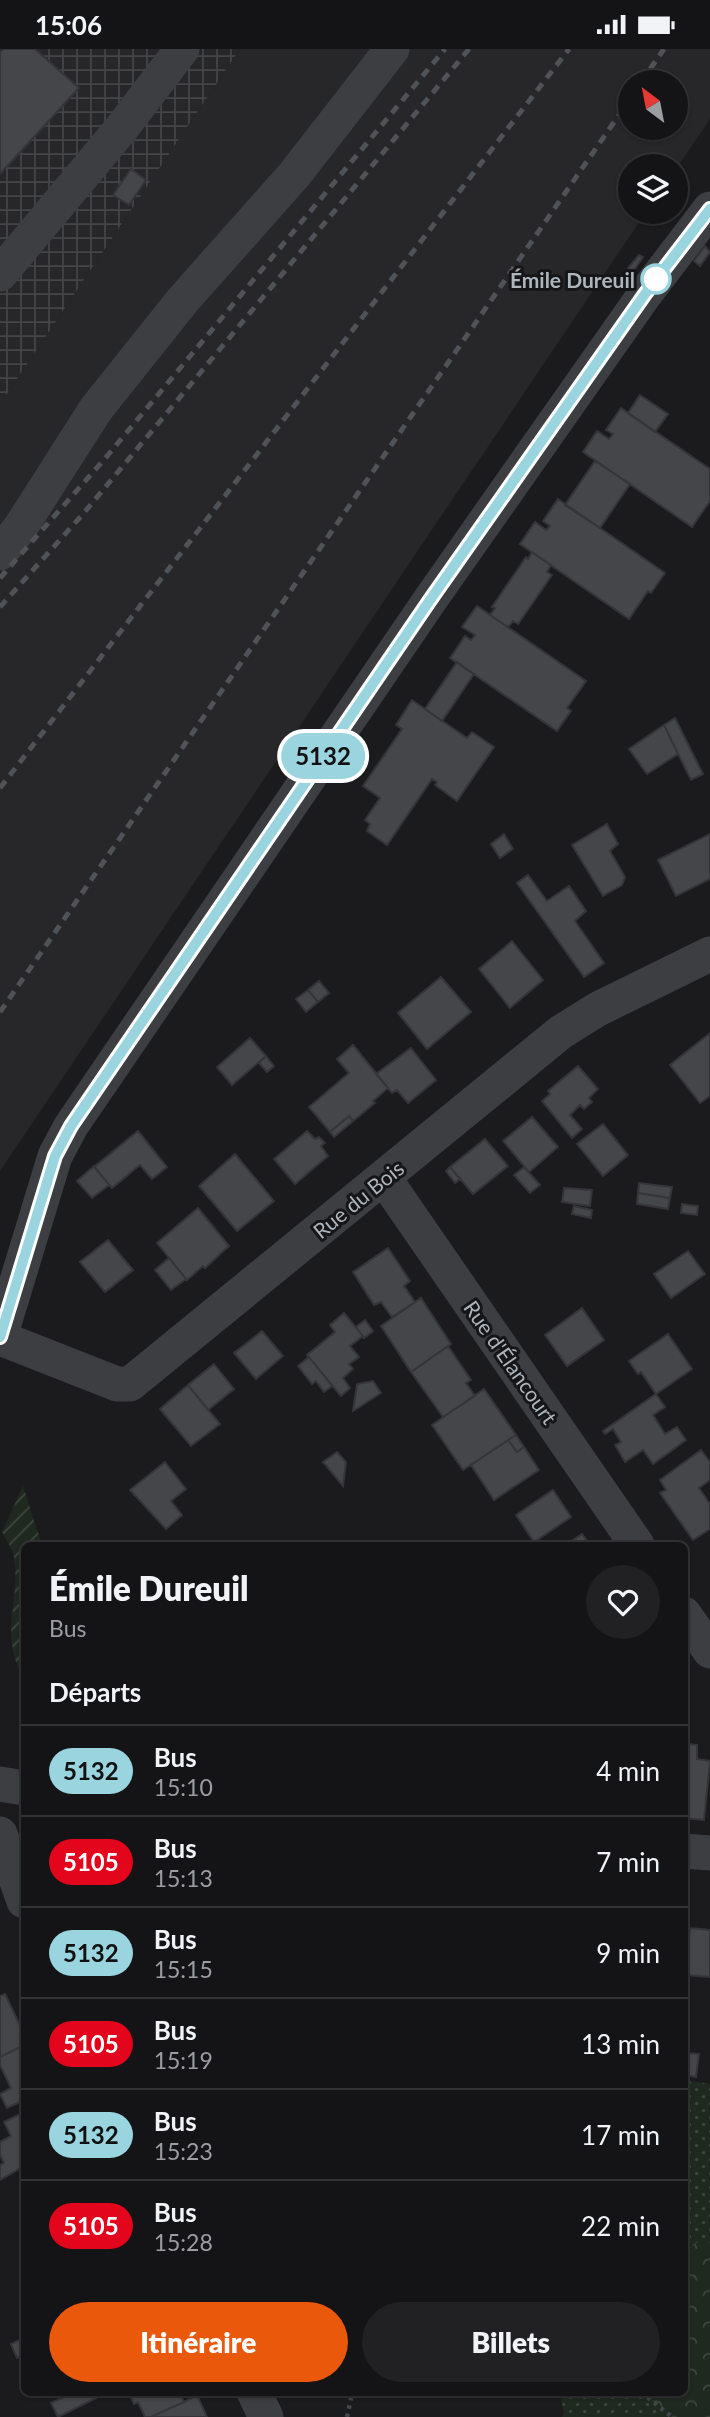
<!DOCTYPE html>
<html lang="fr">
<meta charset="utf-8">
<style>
body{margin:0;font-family:Lato,sans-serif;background:#212123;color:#f1f3f6;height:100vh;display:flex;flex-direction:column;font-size:26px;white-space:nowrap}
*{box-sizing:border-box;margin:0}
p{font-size:23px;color:#9d9ea1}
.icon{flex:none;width:38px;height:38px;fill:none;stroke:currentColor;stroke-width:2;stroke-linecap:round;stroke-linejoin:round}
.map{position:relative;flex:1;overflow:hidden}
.side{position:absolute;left:21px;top:1493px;width:667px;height:854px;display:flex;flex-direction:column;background:#141416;border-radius:10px;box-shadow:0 2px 5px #0004,0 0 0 2px #333335}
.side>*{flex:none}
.badge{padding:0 14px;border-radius:23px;font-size:24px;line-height:46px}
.needle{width:46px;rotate:328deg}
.buttons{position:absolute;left:618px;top:21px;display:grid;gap:14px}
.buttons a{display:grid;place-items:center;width:70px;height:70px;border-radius:50%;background:#141416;box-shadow:0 2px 5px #0004,0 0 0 2px #333335;font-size:35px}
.map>.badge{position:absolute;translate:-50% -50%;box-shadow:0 0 0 4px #fff}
h2{padding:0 28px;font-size:26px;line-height:63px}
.round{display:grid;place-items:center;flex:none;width:74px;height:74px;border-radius:37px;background:#212123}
.overview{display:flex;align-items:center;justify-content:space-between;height:119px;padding:0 28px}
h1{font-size:33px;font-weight:800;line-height:52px}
.primary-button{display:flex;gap:14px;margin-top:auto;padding:14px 28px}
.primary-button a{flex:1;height:80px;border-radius:42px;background:#ea580c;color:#fff;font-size:28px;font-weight:800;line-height:80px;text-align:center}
.primary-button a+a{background:#212123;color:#f1f3f6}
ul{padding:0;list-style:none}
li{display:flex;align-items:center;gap:21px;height:91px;padding:0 28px;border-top:2px solid #333335}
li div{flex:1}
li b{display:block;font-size:26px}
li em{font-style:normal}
li .badge{min-width:77px;font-weight:700;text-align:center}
.status{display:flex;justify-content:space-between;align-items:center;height:49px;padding:0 35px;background:#141416;direction:ltr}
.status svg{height:19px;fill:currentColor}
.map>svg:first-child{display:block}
</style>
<div class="status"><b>15:06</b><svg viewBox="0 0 49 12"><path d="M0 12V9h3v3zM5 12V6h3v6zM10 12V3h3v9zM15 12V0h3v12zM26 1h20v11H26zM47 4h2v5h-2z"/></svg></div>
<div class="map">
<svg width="710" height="2368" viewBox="0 0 710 2368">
<defs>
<pattern id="industrial-grid" width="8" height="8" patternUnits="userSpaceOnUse" patternTransform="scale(1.75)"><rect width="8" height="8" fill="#27272a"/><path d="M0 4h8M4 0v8" fill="none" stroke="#444447"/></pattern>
<pattern id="grass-dots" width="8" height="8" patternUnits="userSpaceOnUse" patternTransform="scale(1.75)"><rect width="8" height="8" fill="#202920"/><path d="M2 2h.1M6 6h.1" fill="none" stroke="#3e463e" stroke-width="1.8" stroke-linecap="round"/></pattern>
<pattern id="park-crowns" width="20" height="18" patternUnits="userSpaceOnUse" patternTransform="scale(1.75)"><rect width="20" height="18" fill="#202920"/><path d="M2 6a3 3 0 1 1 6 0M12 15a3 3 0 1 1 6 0" fill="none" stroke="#3e463e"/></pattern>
<pattern id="garden-furrows" width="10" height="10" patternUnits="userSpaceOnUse" patternTransform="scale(1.75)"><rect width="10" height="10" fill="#202920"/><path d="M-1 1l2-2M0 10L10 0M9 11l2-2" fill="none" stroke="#3e463e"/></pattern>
</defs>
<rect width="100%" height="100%" fill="#1b1b1d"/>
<!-- built -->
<path fill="#27272a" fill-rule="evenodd" d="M 240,0 L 710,0 L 710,70 L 676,120 L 676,117 L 630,117 L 630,163 L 646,163 L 0,1122 L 0,355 ZM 630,33 L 676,33 L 676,79 L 630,79 Z"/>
<!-- industrial -->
<path fill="url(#industrial-grid)" d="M 0,0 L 240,0 L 0,355 Z"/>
<!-- grass -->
<path fill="url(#grass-dots)" d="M 684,2031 L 710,2035 L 710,2368 L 562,2368 L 564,2363 L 559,2343 L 684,2343 Z"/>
<!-- park -->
<path fill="url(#park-crowns)" d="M 699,2193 L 710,2194 L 710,2368 L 672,2368 L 641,2343 L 684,2343 L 684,2199 Z"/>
<!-- garden -->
<path fill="url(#garden-furrows)" d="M 23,1437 L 42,1496 L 24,1496 L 24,1623 L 20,1623 C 0,1578 21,1553 14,1508 C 12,1499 6,1491 2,1483 Z"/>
<!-- building -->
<path fill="#45464a" stroke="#353539" stroke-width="2" d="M 3,0 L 35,0 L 79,39 L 0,125 L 0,4 Z
M 131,120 L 146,131 L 129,156 L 113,146 Z
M 705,197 L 710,203 L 700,217 L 694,212 Z
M 639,206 L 643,208 L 633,223 L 628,219 Z
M 640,346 L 668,365 L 655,383 L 628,364 Z
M 621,359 L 710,420 L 710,452 L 692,478 L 583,403 L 597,382 L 609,390 L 613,385 L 606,381 Z
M 595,412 L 630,435 L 600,479 L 565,456 Z
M 558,450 L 665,524 L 651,544 L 648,542 L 629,570 L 520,495 L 535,473 L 546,481 L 550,477 L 543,472 Z
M 532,503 L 551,516 L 547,523 L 552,526 L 518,575 L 513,572 L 508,578 L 490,566 L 495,559 L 492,558 L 526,508 L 528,510 Z
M 477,557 L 586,632 L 567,659 L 571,662 L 557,682 L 450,609 L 465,587 L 471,591 L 475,586 L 462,578 Z
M 457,613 L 474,625 L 442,672 L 425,660 Z
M 412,651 L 467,689 L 472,683 L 494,698 L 457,752 L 435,736 L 437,733 L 432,730 L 387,796 L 367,782 L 370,775 L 365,771 L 380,749 L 363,737 L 402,680 L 396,676 Z
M 675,669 L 703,725 L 691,731 L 664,676 Z
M 664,676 L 678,705 L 647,725 L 629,700 Z
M 607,775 L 618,795 L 610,802 L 625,828 L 622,836 L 603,847 L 572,796 Z
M 504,785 L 513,800 L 500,809 L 491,795 Z
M 710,785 L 710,830 L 676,847 L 658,811 Z
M 528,826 L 547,852 L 569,837 L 586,862 L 575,872 L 604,914 L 584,928 L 517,834 Z
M 512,892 L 543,931 L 510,959 L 479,920 Z
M 441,928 L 471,963 L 427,1000 L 398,964 Z
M 319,932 L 329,944 L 318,953 L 308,941 Z
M 308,941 L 318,953 L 306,963 L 296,950 Z
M 710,984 L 710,1047 L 700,1054 L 670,1016 Z
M 250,989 L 266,1007 L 232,1036 L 217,1018 Z
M 353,996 L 388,1039 L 373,1052 L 375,1054 L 353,1072 L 349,1067 L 330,1083 L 309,1058 L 349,1024 L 337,1010 Z
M 411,999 L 436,1031 L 408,1054 L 397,1041 L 392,1044 L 376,1025 Z
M 266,1007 L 274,1017 L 267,1023 L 259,1014 Z
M 578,1017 L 598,1040 L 589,1049 L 592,1053 L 584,1060 L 580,1056 L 570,1066 L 582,1080 L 572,1089 L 542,1052 L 550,1045 L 548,1042 Z
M 349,1067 L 353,1072 L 334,1088 L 330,1083 Z
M 532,1068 L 558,1098 L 529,1123 L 503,1092 Z
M 603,1075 L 628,1106 L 603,1127 L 577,1095 Z
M 138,1082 L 167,1118 L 152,1130 L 140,1116 L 112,1139 L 94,1118 Z
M 307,1082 L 315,1090 L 319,1088 L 325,1094 L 321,1097 L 328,1107 L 295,1135 L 274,1110 Z
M 485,1090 L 508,1117 L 473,1145 L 450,1118 Z
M 235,1105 L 274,1152 L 237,1182 L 199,1137 Z
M 94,1117 L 109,1136 L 92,1149 L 77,1132 Z
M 450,1118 L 460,1130 L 455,1134 L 446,1122 Z
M 524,1118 L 540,1136 L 530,1144 L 514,1126 Z
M 639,1134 L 672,1138 L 670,1149 L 638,1144 Z
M 564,1139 L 592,1141 L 590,1157 L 562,1153 Z
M 638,1144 L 670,1149 L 668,1160 L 637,1155 Z
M 682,1155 L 698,1157 L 697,1166 L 681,1164 Z
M 574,1157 L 592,1161 L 591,1169 L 572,1165 Z
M 198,1159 L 229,1197 L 205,1219 L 203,1217 L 187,1231 L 157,1194 Z
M 108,1191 L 133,1221 L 105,1243 L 80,1213 Z
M 388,1199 L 410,1232 L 404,1237 L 415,1253 L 392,1268 L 381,1253 L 374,1256 L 353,1223 Z
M 688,1202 L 705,1225 L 671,1249 L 654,1225 Z
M 169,1209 L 186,1230 L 171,1241 L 155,1221 Z
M 421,1249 L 451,1295 L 411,1323 L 381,1277 Z
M 582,1259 L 604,1291 L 567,1317 L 545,1286 Z
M 344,1264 L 363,1287 L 350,1297 L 359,1308 L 349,1315 L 353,1320 L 343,1329 L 350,1339 L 341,1347 L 307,1306 L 335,1283 L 330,1276 Z
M 365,1271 L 373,1282 L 364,1289 L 356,1278 Z
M 262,1282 L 283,1307 L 256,1330 L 234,1304 Z
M 668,1285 L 692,1320 L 656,1345 L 641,1323 L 638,1325 L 629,1312 Z
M 448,1297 L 471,1331 L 466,1334 L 475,1347 L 443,1368 L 411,1323 Z
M 309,1308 L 332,1337 L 324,1343 L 316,1332 L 312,1335 L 298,1317 Z
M 214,1315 L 234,1340 L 208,1361 L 188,1336 Z
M 373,1332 L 381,1344 L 353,1362 L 357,1335 Z
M 188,1336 L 220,1375 L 191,1397 L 160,1360 Z
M 484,1340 L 516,1386 L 463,1421 L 432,1376 Z
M 656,1345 L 665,1358 L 653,1366 L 665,1385 L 677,1378 L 686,1391 L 653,1415 L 643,1401 L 625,1413 L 615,1396 L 621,1393 L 613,1380 L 605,1385 L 603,1382 Z
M 516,1386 L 524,1398 L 517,1403 L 508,1391 Z
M 508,1391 L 517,1403 L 524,1398 L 539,1421 L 494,1451 L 471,1416 Z
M 701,1401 L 710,1413 L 710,1431 L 699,1439 L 710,1455 L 710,1480 L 693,1491 L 660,1444 L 666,1441 L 660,1431 Z
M 337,1403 L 346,1413 L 343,1437 L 323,1413 Z
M 165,1413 L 186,1440 L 171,1452 L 182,1466 L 166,1480 L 130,1441 Z
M 553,1441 L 571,1468 L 534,1493 L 516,1466 Z
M 582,1485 L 590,1496 L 566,1496 Z
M 684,1694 L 697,1696 L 697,1710 L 710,1712 L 704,1771 L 684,1769 Z
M 690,1879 L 710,1881 L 710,1928 L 685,1926 Z
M 5,1945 L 24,1985 L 24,1996 L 0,2008 L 0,1947 Z
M 24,1996 L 24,2051 L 7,2059 L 0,2045 L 11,2039 L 0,2016 L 0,2008 Z
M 684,2004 L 699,2005 L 696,2028 L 684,2026 Z
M 24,2063 L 24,2117 L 0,2131 L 0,2116 L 4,2114 L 0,2106 L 0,2093 L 11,2087 L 4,2073 Z
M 24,2289 L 24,2306 L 17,2309 L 11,2295 Z
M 74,2343 L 96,2343 L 98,2348 L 58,2368 L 51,2354 Z
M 128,2343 L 179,2343 L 184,2353 L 151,2368 L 145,2368 L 138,2353 L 134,2355 Z
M 346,2343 L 385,2343 L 368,2346 Z
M 197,2346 L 207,2368 L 151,2368 L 184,2353 Z"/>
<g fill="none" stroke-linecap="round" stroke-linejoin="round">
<!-- path -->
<path stroke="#424549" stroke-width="4.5" stroke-dasharray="3.5 5" stroke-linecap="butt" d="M 641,2343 L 672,2368
M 347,2368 L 352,2345"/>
<!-- minor -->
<path stroke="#3c3e42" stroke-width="35" d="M 0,225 L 121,80 L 182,0
M 0,504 L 20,479 L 96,360 L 183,251 L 294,126 L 392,0
M 384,1129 L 637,1496
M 0,1288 L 55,1107 L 71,1077 L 430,551 L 645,245 L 710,160
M 0,1289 L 117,1335 L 130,1335 L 561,983 L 598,960 L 710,905
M 684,1565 L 710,1602
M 0,1735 L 24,1739
M 0,1785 L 24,1852
M 684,1802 L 710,1804
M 254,2343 L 266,2368"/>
<!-- rail -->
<path stroke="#4f5257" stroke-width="5" stroke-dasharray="9 7" stroke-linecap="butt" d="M 641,33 L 664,0
M 0,529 L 108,406 L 445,0
M 0,558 L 83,465 L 469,0
M 0,739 L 569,0
M 0,963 L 630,50"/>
</g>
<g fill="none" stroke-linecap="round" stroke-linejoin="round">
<!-- line casing -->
<g stroke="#fff" stroke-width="16">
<path id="line" d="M 0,1288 L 55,1107 L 71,1077 L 430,551 L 645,245 L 710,160"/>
</g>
<!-- line -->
<use href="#line" stroke="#99d4df" stroke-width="10"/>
</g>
<!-- markers -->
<circle fill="#fff" stroke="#99d4df" stroke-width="3.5" cx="656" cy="230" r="14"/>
<g text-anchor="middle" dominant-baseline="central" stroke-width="6" stroke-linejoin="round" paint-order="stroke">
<!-- stop labels -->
<g font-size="21" font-weight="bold" fill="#adb5bd" stroke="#161618" text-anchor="end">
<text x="635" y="230">Émile Dureuil</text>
</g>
<!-- street labels -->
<g font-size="21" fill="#adb5bd" stroke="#161618">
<text transform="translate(358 1150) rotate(-39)">Rue du Bois</text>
<text transform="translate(511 1313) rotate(55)">Rue d'Élancourt</text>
</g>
</g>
</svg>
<div class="buttons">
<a><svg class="needle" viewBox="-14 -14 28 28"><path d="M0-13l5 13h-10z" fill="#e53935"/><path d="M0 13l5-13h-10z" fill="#9d9ea1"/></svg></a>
<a><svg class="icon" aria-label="layers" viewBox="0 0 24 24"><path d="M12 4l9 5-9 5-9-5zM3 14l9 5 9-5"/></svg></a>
</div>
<b class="badge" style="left:323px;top:707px;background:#99d4df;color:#111">5132</b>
<section class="side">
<div class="overview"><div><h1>Émile Dureuil</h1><p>Bus</p></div><a class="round"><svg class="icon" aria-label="heart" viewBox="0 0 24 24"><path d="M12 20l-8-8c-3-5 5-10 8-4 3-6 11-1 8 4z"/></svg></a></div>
<h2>Départs</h2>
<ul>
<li><span class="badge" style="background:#99d4df;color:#111">5132</span><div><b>Bus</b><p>15:10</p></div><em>4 min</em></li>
<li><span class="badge" style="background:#e3051b;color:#fff">5105</span><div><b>Bus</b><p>15:13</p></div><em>7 min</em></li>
<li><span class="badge" style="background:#99d4df;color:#111">5132</span><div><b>Bus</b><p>15:15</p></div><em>9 min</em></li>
<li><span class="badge" style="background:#e3051b;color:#fff">5105</span><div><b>Bus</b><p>15:19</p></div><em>13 min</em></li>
<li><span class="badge" style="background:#99d4df;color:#111">5132</span><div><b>Bus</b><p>15:23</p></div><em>17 min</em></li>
<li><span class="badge" style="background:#e3051b;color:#fff">5105</span><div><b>Bus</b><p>15:28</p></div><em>22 min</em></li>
</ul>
<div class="primary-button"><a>Itinéraire</a><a>Billets</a></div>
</section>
</div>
